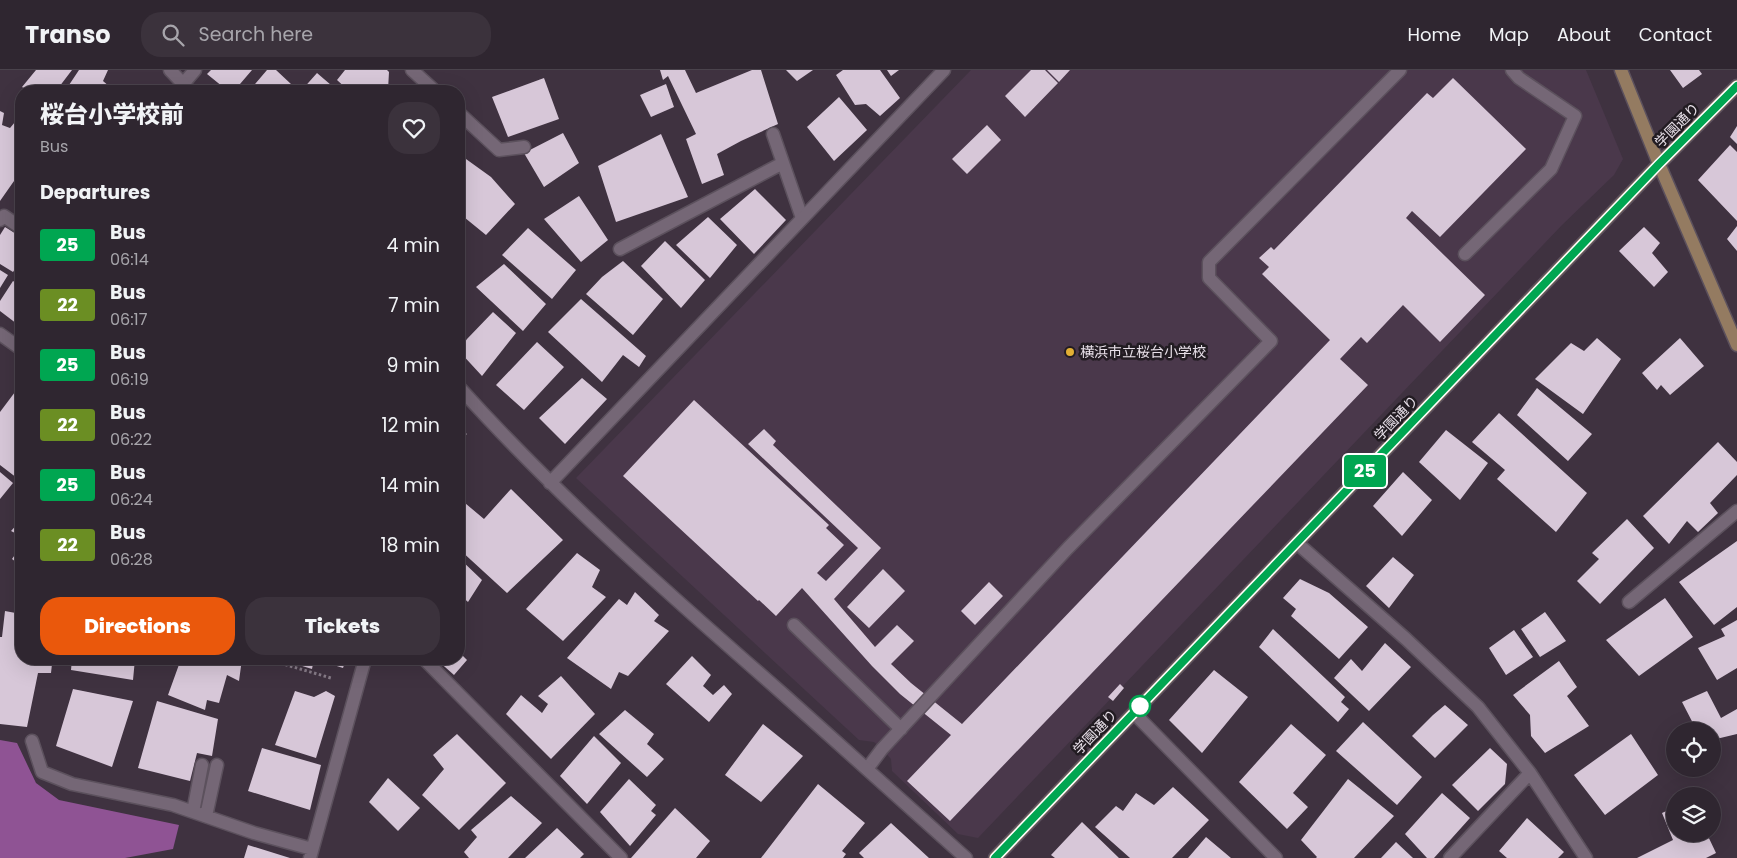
<!DOCTYPE html>
<meta charset="utf-8">
<style>
body{margin:0;font-family:Poppins,"Noto Sans JP",sans-serif;background:#3b323c;color:#f1f3f6;height:100vh;display:flex;flex-direction:column;font-size:19px;white-space:nowrap}
*{box-sizing:border-box;margin:0}
p{font-size:16px;color:#a7a5ab}
.icon{flex:none;width:28px;height:28px;fill:none;stroke:currentColor;stroke-width:2;stroke-linecap:round;stroke-linejoin:round}
.map{position:relative;flex:1;overflow:hidden}
.side{position:absolute;left:15px;top:15px;width:450px;height:580px;display:flex;flex-direction:column;background:#2f2630;border-radius:20px;box-shadow:0 5px 20px #0002,0 0 0 1px #4a434c}
.side>*{flex:none}
.badge{padding:0 10px;border-radius:4px;font-size:18px;line-height:32px}
.tools{position:absolute;left:1666px;top:652px;display:grid;gap:10px}
.tools a{display:grid;place-items:center;width:55px;height:55px;border-radius:50%;background:#2f2630;box-shadow:0 5px 20px #0002,0 0 0 1px #4a434c;font-size:25px}
.map>.badge{position:absolute;translate:-50% -50%;box-shadow:0 0 0 2px #fff}
h2{padding:0 25px;font-size:19px;line-height:45px}
.round{display:grid;place-items:center;flex:none;width:52px;height:52px;border-radius:20px;background:#3b323c}
.headline{display:flex;align-items:center;justify-content:space-between;height:85px;padding:0 25px}
h1{font-size:24px;font-weight:800;line-height:38px}
.action{display:flex;gap:10px;margin-top:auto;padding:10px 25px}
.action a{flex:1;height:58px;border-radius:20px;background:#ea580c;color:#fff;font-size:20px;font-weight:800;line-height:58px;text-align:center}
.action a+a{background:#3b323c;color:#f1f3f6}
ul{padding:0;list-style:none}
li{display:flex;align-items:center;gap:15px;height:60px;padding:0 25px}
li div{flex:1}
li b{display:block;font-size:19px}
li em{font-style:normal}
li .badge{min-width:55px;font-weight:700;text-align:center}
header{display:flex;align-items:center;gap:30px;box-sizing:border-box;height:70px;padding:0 25px;background:#2f2630;border-bottom:1px solid #4a434c}
header strong{font-size:24px}
nav{display:flex;gap:28px;margin-inline-start:auto;font-size:18px}
.search{width:350px;height:45px;background:#3b323c;display:flex;align-items:center;gap:12px;box-sizing:border-box;padding:0 18px;border-radius:20px;color:#a7a5ab;font-size:19px}
.map>svg:first-child{display:block}
</style>
<header>
<strong>Transo</strong>
<div class="search"><svg class="icon" aria-label="search" viewBox="0 0 24 24"><circle cx="10" cy="10" r="6"/><path d="M15 15l6 6"/></svg>Search here</div>
<nav><a>Home</a><a>Map</a><a>About</a><a>Contact</a></nav>
</header>
<div class="map">
<svg width="1737" height="788" viewBox="0 0 1737 788">
<rect width="100%" height="100%" fill="#3f3240"/>
<!-- built -->
<path fill="#4a384b" d="M 971,0 L 1586,0 L 1623,89 L 1614,105 L 1562,155 L 978,768 L 958,764 L 892,701 L 891,689 L 882,679 L 874,672 L 859,670 L 576,408 Z"/>
<!-- forest -->
<path fill="#8f5394" d="M 0,670 L 17,673 L 36,713 L 59,730 L 179,755 L 173,779 L 125,788 L 0,788 Z"/>
<!-- building -->
<path fill="#d7c7d8" d="M 36,0 L 72,0 L 56,21 L 29,21 L 22,17 Z
M 79,0 L 108,0 L 103,11 L 110,17 L 106,21 L 65,21 Z
M 211,0 L 252,0 L 234,21 L 228,21 L 207,4 Z
M 267,0 L 276,0 L 291,14 L 285,21 L 249,21 Z
M 345,0 L 387,0 L 389,2 L 388,20 L 387,21 L 349,21 L 337,10 Z
M 660,0 L 685,0 L 696,23 L 752,0 L 761,0 L 778,54 L 741,71 L 717,84 L 724,105 L 702,114 L 686,69 L 696,64 L 668,6 L 663,10 Z
M 786,0 L 813,0 L 797,11 Z
M 843,0 L 880,0 L 900,28 L 880,46 L 866,34 L 855,35 L 836,5 Z
M 887,0 L 899,0 L 891,6 Z
M 1031,0 L 1045,0 L 1058,13 L 1025,47 L 1005,26 Z
M 1047,0 L 1070,0 L 1059,12 Z
M 1670,0 L 1699,0 L 1702,4 L 1683,18 Z
M 317,3 L 338,21 L 301,21 Z
M 544,8 L 559,49 L 508,67 L 492,27 Z
M 1453,8 L 1526,79 L 1440,167 L 1412,141 L 1406,148 L 1485,225 L 1440,272 L 1403,235 L 1367,273 L 1361,267 L 1340,289 L 1368,315 L 950,751 L 907,711 L 951,665 L 900,624 L 872,596 L 802,518 L 776,546 L 759,530 L 758,531 L 623,406 L 694,330 L 829,455 L 826,458 L 844,475 L 817,503 L 826,511 L 858,478 L 748,374 L 764,359 L 776,371 L 773,375 L 881,478 L 834,529 L 875,577 L 897,555 L 914,571 L 891,594 L 911,613 L 962,654 L 1330,270 L 1262,204 L 1269,197 L 1259,188 L 1271,177 L 1274,180 L 1427,23 L 1433,28 Z
M 666,14 L 674,37 L 651,47 L 640,25 Z
M 839,27 L 867,60 L 834,91 L 807,57 Z
M 0,41 L 4,43 L 2,55 L 10,58 L 15,52 L 21,57 L 21,101 L 0,131 Z
M 987,55 L 1001,70 L 967,104 L 952,89 Z
M 1737,56 L 1737,74 L 1730,67 Z
M 563,63 L 579,93 L 544,117 L 524,83 Z
M 661,64 L 688,127 L 616,152 L 598,96 Z
M 1730,75 L 1737,82 L 1737,151 L 1698,110 Z
M 466,89 L 491,107 L 515,134 L 486,165 L 459,143 L 459,98 Z
M 755,119 L 786,150 L 754,184 L 720,149 Z
M 579,126 L 608,170 L 581,192 L 544,149 Z
M 708,147 L 737,175 L 710,208 L 676,175 Z
M 1737,156 L 1737,181 L 1727,169 Z
M 5,157 L 21,167 L 21,190 L 13,202 L 0,194 L 0,165 Z
M 1644,157 L 1660,173 L 1652,183 L 1668,202 L 1654,217 L 1619,181 Z
M 528,158 L 576,200 L 552,229 L 502,185 Z
M 665,171 L 705,210 L 681,238 L 641,196 Z
M 623,191 L 663,229 L 633,265 L 586,224 L 602,207 Z
M 504,194 L 546,234 L 523,261 L 476,217 Z
M 0,200 L 8,205 L 0,218 Z
M 13,211 L 21,216 L 21,257 L 0,241 L 0,231 Z
M 581,229 L 646,286 L 639,297 L 623,285 L 602,312 L 548,262 Z
M 493,242 L 516,263 L 482,306 L 459,281 L 467,269 Z
M 1597,268 L 1621,289 L 1583,344 L 1535,309 L 1571,273 L 1584,281 Z
M 1680,268 L 1704,296 L 1670,325 L 1661,315 L 1657,320 L 1642,303 Z
M 537,272 L 564,297 L 524,340 L 496,315 Z
M 582,308 L 607,329 L 565,374 L 539,348 Z
M 21,314 L 21,402 L 17,408 L 0,395 L 0,342 Z
M 1537,318 L 1592,364 L 1568,391 L 1517,345 Z
M 1499,343 L 1587,423 L 1556,462 L 1497,409 L 1505,400 L 1472,372 Z
M 1446,360 L 1488,393 L 1460,430 L 1419,392 Z
M 1718,372 L 1737,392 L 1737,405 L 1710,433 L 1718,443 L 1698,462 L 1687,451 L 1669,474 L 1643,446 Z
M 0,402 L 13,413 L 0,429 Z
M 1403,402 L 1432,430 L 1402,466 L 1373,436 Z
M 511,419 L 563,470 L 507,523 L 459,479 L 459,428 L 484,449 Z
M 1627,449 L 1654,478 L 1600,534 L 1577,511 L 1599,489 L 1592,483 Z
M 21,450 L 21,466 L 11,461 Z
M 1737,471 L 1737,537 L 1714,555 L 1679,512 Z
M 21,476 L 21,496 L 12,489 Z
M 577,483 L 600,500 L 592,517 L 606,527 L 563,571 L 526,539 Z
M 1393,487 L 1414,505 L 1389,538 L 1366,516 Z
M 459,488 L 482,510 L 468,532 L 459,524 Z
M 883,499 L 905,521 L 869,558 L 847,537 Z
M 1300,509 L 1329,523 L 1368,557 L 1339,589 L 1291,546 L 1296,539 L 1283,528 Z
M 989,512 L 1003,526 L 975,555 L 961,541 Z
M 635,522 L 659,545 L 654,551 L 669,561 L 628,606 L 619,602 L 611,619 L 567,588 L 619,529 L 627,535 Z
M 1665,528 L 1693,567 L 1639,606 L 1606,570 Z
M 5,541 L 21,544 L 21,589 L 63,589 L 62,596 L 52,594 L 51,603 L 38,603 L 27,657 L 0,654 L 0,567 L 2,567 Z
M 1545,542 L 1566,571 L 1540,587 L 1521,559 Z
M 1737,550 L 1737,598 L 1717,610 L 1698,578 L 1725,566 L 1721,559 Z
M 459,556 L 464,560 L 459,568 Z
M 1273,559 L 1345,627 L 1341,632 L 1349,639 L 1338,652 L 1259,577 Z
M 1514,560 L 1533,587 L 1506,605 L 1489,578 Z
M 1385,573 L 1411,597 L 1369,641 L 1334,608 L 1351,589 L 1362,601 Z
M 459,582 L 467,590 L 454,605 L 436,589 L 459,589 Z
M 692,586 L 711,605 L 703,616 L 713,625 L 724,615 L 732,624 L 709,652 L 666,614 Z
M 72,589 L 135,589 L 133,610 L 71,600 Z
M 181,589 L 242,589 L 239,611 L 227,605 L 219,633 L 207,630 L 205,640 L 168,625 Z
M 279,589 L 314,589 L 312,599 Z
M 315,589 L 346,589 L 343,598 Z
M 1559,591 L 1577,617 L 1567,626 L 1589,656 L 1545,683 L 1531,666 L 1530,645 L 1513,625 Z
M 1214,600 L 1248,627 L 1202,683 L 1169,650 Z
M 561,606 L 595,644 L 551,689 L 506,644 L 521,625 L 542,643 L 548,634 L 538,626 Z
M 1120,614 L 1124,618 L 1113,631 L 1108,627 Z
M 73,619 L 133,631 L 112,697 L 56,676 Z
M 295,621 L 314,627 L 326,621 L 335,626 L 316,688 L 275,675 Z
M 1707,621 L 1721,648 L 1737,639 L 1737,664 L 1712,670 L 1712,661 L 1697,661 L 1682,632 Z
M 157,631 L 218,649 L 212,686 L 197,683 L 190,711 L 138,698 Z
M 1445,635 L 1468,655 L 1435,688 L 1412,666 L 1433,645 Z
M 625,640 L 654,664 L 647,674 L 664,689 L 647,707 L 599,664 Z
M 1363,652 L 1422,707 L 1397,735 L 1336,681 Z
M 763,654 L 803,686 L 761,732 L 725,705 Z
M 1291,654 L 1326,685 L 1293,723 L 1308,737 L 1287,759 L 1239,712 Z
M 457,664 L 506,713 L 459,760 L 422,725 L 444,699 L 433,685 Z
M 1631,664 L 1658,705 L 1605,745 L 1574,705 Z
M 594,666 L 621,693 L 587,734 L 560,706 Z
M 262,678 L 321,695 L 310,740 L 248,721 Z
M 1490,678 L 1507,694 L 1505,714 L 1478,741 L 1452,715 Z
M 388,708 L 420,738 L 398,761 L 369,732 Z
M 629,709 L 656,735 L 651,741 L 656,745 L 630,776 L 600,742 Z
M 1348,709 L 1394,746 L 1354,788 L 1316,788 L 1317,787 L 1301,770 Z
M 818,714 L 865,753 L 842,781 L 846,784 L 843,788 L 761,788 Z
M 1173,717 L 1209,750 L 1172,788 L 1130,788 L 1095,757 L 1116,736 L 1123,741 L 1136,723 L 1154,735 Z
M 1442,723 L 1470,748 L 1434,788 L 1427,788 L 1405,764 Z
M 511,726 L 542,753 L 508,788 L 469,788 L 464,782 L 477,767 L 471,760 Z
M 1675,737 L 1675,764 L 1707,764 L 1716,783 L 1706,788 L 1637,788 L 1673,770 L 1662,743 Z
M 675,738 L 710,771 L 696,788 L 631,788 Z
M 1527,748 L 1564,782 L 1558,788 L 1507,788 L 1499,781 Z
M 1082,752 L 1119,788 L 1055,788 L 1051,785 Z
M 891,753 L 929,788 L 864,788 L 859,783 Z
M 557,758 L 584,784 L 580,788 L 525,788 Z
M 1206,767 L 1231,788 L 1188,788 Z
M 1396,772 L 1413,788 L 1381,788 Z
M 248,775 L 290,788 L 244,788 Z"/>
<g fill="none" stroke-linecap="round" stroke-linejoin="round">
<!-- lane casing -->
<g stroke="#5c515d" stroke-width="15">
<path id="lane" d="M 412,0 L 435,21
M 183,14 L 195,0
M 459,43 L 499,80 L 524,77
M 773,64 L 802,148
M 0,150 L 4,146 L 21,158
M 620,179 L 783,93
M 1465,184 L 1551,99 L 1575,46 L 1519,8 L 1512,0
M 0,264 L 21,279
M 1297,473 L 1406,569 L 1478,637 L 1530,703 L 1586,788
M 1629,532 L 1737,441
M 794,555 L 901,659
M 424,589 L 621,788
M 1134,643 L 1276,788
M 32,671 L 42,702 L 72,714 L 173,735 L 254,763 L 312,779
M 867,699 L 882,679 L 1068,478 L 1271,271 L 1209,208 L 1209,192 L 1400,0
M 193,742 L 202,695
M 206,746 L 217,695
M 310,788 L 365,589
M 1450,788 L 1530,703"/>
</g>
<!-- street casing -->
<g stroke="#5c515d" stroke-width="15">
<path id="street" d="M 170,0 L 190,21
M 459,317 C 559,428 671,526 783,624 C 844,678 905,733 966,788
M 550,413 L 944,0"/>
</g>
<!-- secondary casing -->
<g stroke="#5c515d" stroke-width="15">
<path id="secondary" d="M 1621,0 L 1659,94 L 1737,275
M 995,788 L 1659,94 L 1737,16"/>
</g>
<!-- path -->
<path stroke="#877c88" stroke-width="3" stroke-dasharray="2.5 2.5" stroke-linecap="butt" d="M 459,372 L 466,363
M 266,589 L 331,608"/>
<!-- lane -->
<use href="#lane" stroke="#756776" stroke-width="12"/>
<!-- street -->
<use href="#street" stroke="#756776" stroke-width="12"/>
<!-- secondary -->
<use href="#secondary" stroke="#947b61" stroke-width="12"/>
</g>
<g fill="none" stroke-linecap="round" stroke-linejoin="round">
<!-- line casing -->
<g stroke="#fff" stroke-width="11">
<path id="line" d="M 995,788 L 1659,94 L 1737,16"/>
</g>
<!-- line -->
<use href="#line" stroke="#00a651" stroke-width="8"/>
</g>
<!-- markers -->
<circle fill="#e2af34" stroke="#221c22" stroke-width="2" cx="1070" cy="282" r="5"/>
<circle fill="#fff" stroke="#00a651" stroke-width="2.5" cx="1140" cy="636" r="10"/>
<g text-anchor="middle" dominant-baseline="central" stroke-width="5" stroke-linejoin="round" paint-order="stroke">
<!-- street labels -->
<g font-size="14" fill="#e8e0e9" stroke="#221c22">
<text transform="translate(1677 55) rotate(-45)">学園通り</text>
<text transform="translate(1396 348) rotate(-46)">学園通り</text>
<text transform="translate(1095 662) rotate(-46)">学園通り</text>
</g>
<!-- poi labels -->
<g font-size="14" fill="#e8e0e9" stroke="#221c22" text-anchor="start">
<text x="1080" y="282">横浜市立桜台小学校</text>
</g>
</g>
</svg>
<div class="tools">
<a><svg class="icon" aria-label="locate" viewBox="0 0 24 24"><circle cx="12" cy="12" r="6"/><path d="M12 2v4M12 18v4M2 12h4M18 12h4"/></svg></a>
<a><svg class="icon" aria-label="layers" viewBox="0 0 24 24"><path d="M12 4l9 5-9 5-9-5zM3 14l9 5 9-5"/></svg></a>
</div>
<b class="badge" style="left:1365px;top:401px;background:#00a651;color:#fff">25</b>
<section class="side">
<div class="headline"><div><h1>桜台小学校前</h1><p>Bus</p></div><a class="round"><svg class="icon" aria-label="heart" viewBox="0 0 24 24"><path d="M12 20l-8-8c-3-5 5-10 8-4 3-6 11-1 8 4z"/></svg></a></div>
<h2>Departures</h2>
<ul>
<li><span class="badge" style="background:#00a651;color:#fff">25</span><div><b>Bus</b><p>06:14</p></div><em>4 min</em></li>
<li><span class="badge" style="background:#6b8e23;color:#fff">22</span><div><b>Bus</b><p>06:17</p></div><em>7 min</em></li>
<li><span class="badge" style="background:#00a651;color:#fff">25</span><div><b>Bus</b><p>06:19</p></div><em>9 min</em></li>
<li><span class="badge" style="background:#6b8e23;color:#fff">22</span><div><b>Bus</b><p>06:22</p></div><em>12 min</em></li>
<li><span class="badge" style="background:#00a651;color:#fff">25</span><div><b>Bus</b><p>06:24</p></div><em>14 min</em></li>
<li><span class="badge" style="background:#6b8e23;color:#fff">22</span><div><b>Bus</b><p>06:28</p></div><em>18 min</em></li>
</ul>
<div class="action"><a>Directions</a><a>Tickets</a></div>
</section>
</div>
